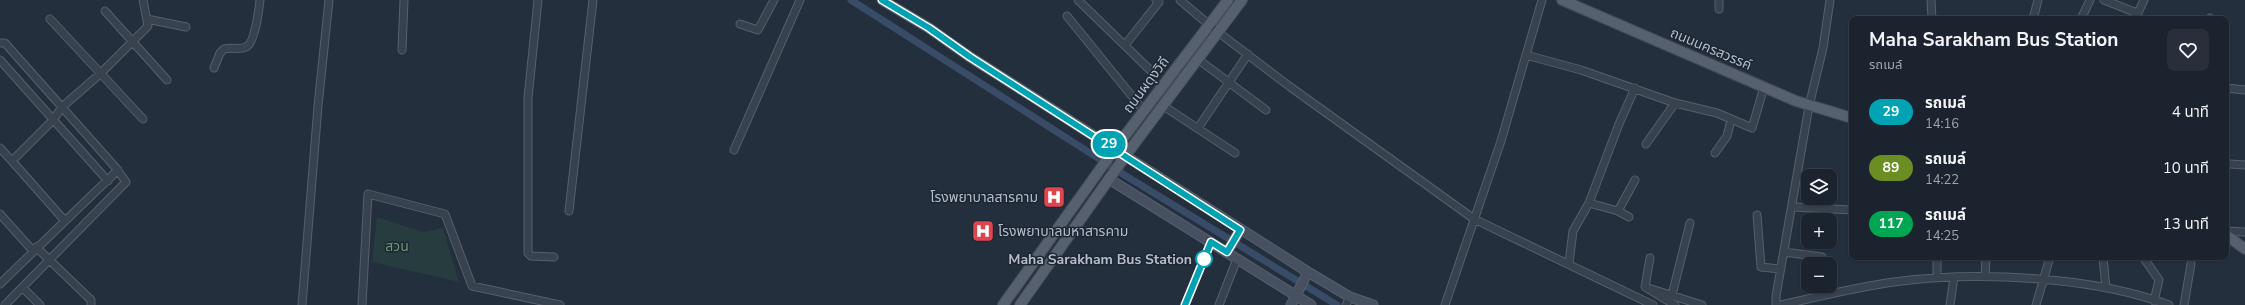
<!DOCTYPE html>
<html lang="th">
<meta charset="utf-8">
<style>
body{margin:0;font-family:"Nunito Sans","Noto Sans Thai",sans-serif;background:#282f3a;color:#f1f3f6;height:100vh;display:flex;flex-direction:column;font-size:15px;white-space:nowrap}
*{box-sizing:border-box;margin:0}
p{font-size:13px;color:#a0a4aa}
.icon{flex:none;width:22px;height:22px;fill:none;stroke:currentColor;stroke-width:2;stroke-linecap:round;stroke-linejoin:round}
.map{position:relative;flex:1;overflow:hidden}
.panel{position:absolute;left:1849px;top:16px;width:380px;height:244px;display:flex;flex-direction:column;background:#1b232e;border-radius:8px;box-shadow:0 1px 3px #0004,0 0 0 1px #39404a}
.panel>*{flex:none}
.badge{padding:0 8px;border-radius:13px;font-size:14px;line-height:26px}
.controls{position:absolute;left:1801px;top:169px;display:grid;gap:8px}
.controls a{display:grid;place-items:center;width:36px;height:36px;border-radius:8px;background:#1b232e;box-shadow:0 1px 3px #0004,0 0 0 1px #39404a;font-size:20px}
.map>.badge{position:absolute;translate:-50% -50%;box-shadow:0 0 0 2px #fff}
.round{display:grid;place-items:center;flex:none;width:42px;height:42px;border-radius:8px;background:#282f3a}
.head{display:flex;align-items:center;justify-content:space-between;height:68px;padding:0 20px}
h1{font-size:19px;font-weight:700;line-height:30px}
ul{padding:0;list-style:none}
li{display:flex;align-items:center;gap:12px;height:56px;padding:0 20px}
li div{flex:1}
li b{display:block;font-size:15px}
li em{font-style:normal}
li .badge{min-width:44px;font-weight:700;text-align:center}
.map>svg:first-child{display:block}
</style>
<div class="map">
<svg width="2245" height="305" viewBox="0 0 2245 305">
<rect width="100%" height="100%" fill="#242f3e"/>
<!-- green -->
<path fill="#263c3f" d="M 377,217 L 423,232 L 443,228 L 459,282 L 372,262 Z"/>
<g fill="none" stroke-linecap="round" stroke-linejoin="round">
<!-- canal -->
<path stroke="#394c67" stroke-width="7" d="M 851,0 L 1126,176 L 1337,305"/>
<!-- street casing -->
<g stroke="#565f6c" stroke-width="9">
<path id="street" d="M 538,0 L 528,98 L 528,253 L 531,256 L 554,257
M 1078,0 L 1150,70
M 1180,0 L 1214,29 L 1289,86 L 1474,219 L 1653,305
M 1931,0 L 1932,19
M 2104,0 L 2137,13
M 1719,9 L 1719,0
M 105,11 L 167,80
M 1067,16 L 1144,111
M 50,19 L 143,119
M 147,19 L 186,27
M 2033,19 L 2038,0
M 2081,19 L 2090,0
M 2135,19 L 2144,0
M 2210,19 L 2210,18
M 740,24 L 758,30 L 774,0
M 0,43 L 5,43 L 116,168 L 126,182 L 5,305
M 1125,45 L 1159,2 L 1156,0
M 402,50 L 404,0
M 1526,55 L 1581,70 L 1675,103 L 1717,113 L 1752,128 L 1764,87
M 0,60 L 108,181
M 1203,63 L 1266,110
M 214,68 L 220,53 L 224,49 C 231,47 240,50 246,47 C 255,43 259,9 260,0
M 2226,88 L 2245,90
M 1162,105 L 1235,153
M 1198,128 L 1248,54
M 1646,144 L 1675,103
M 0,148 L 12,161
M 734,150 L 800,0
M 1715,153 L 1727,136 L 1731,120
M 2230,164 L 2245,165
M 118,170 L 65,221 L 12,161 L 53,120 L 62,107 L 100,74 L 148,26 L 143,0
M 1589,203 L 1618,211 L 1629,217
M 1793,207 L 1852,210
M 569,211 L 593,0
M 1618,211 L 1635,180
M 0,214 L 33,251
M 1757,215 L 1761,267 L 1781,269
M 2226,231 L 2245,232
M 36,247 L 91,300 L 91,305
M 1784,252 L 1822,257
M 1937,257 L 1937,278
M 2103,257 L 2106,288
M 2143,257 L 2159,280 L 2154,301
M 1569,263 L 1573,231 L 1589,203 L 1619,124 L 1635,88
M 1985,277 L 1986,257
M 0,284 L 65,221
M 1645,287 L 1650,258
M 23,288 L 40,305
M 1672,295 L 1690,223
M 302,305 L 318,106 L 329,0
M 362,305 L 368,194 L 445,214 L 472,286 L 560,305
M 1185,305 L 1211,242
M 1219,305 L 1237,259
M 1346,305 L 1350,297
M 1445,305 L 1501,141 L 1542,0
M 1675,305 L 1645,287 L 1702,305
M 1776,305 L 1776,296 L 1809,106 L 1823,48 L 1830,0
M 1781,305 C 1818,297 1856,287 1894,282 C 1975,271 2092,276 2169,305
M 1950,305 L 1954,277
M 2036,305 L 2050,257
M 2184,305 L 2191,264"/>
</g>
<!-- secondary casing -->
<g stroke="#565f6c" stroke-width="11">
<path id="secondary" d="M 882,0 L 929,28 L 970,57 L 1308,272 L 1350,297 L 1373,305
M 1109,179 L 1311,305
M 1227,252 L 1240,230
M 1291,305 L 1308,272"/>
</g>
<!-- primary casing -->
<g stroke="#414a57" stroke-width="12">
<path id="primary" d="M 1562,0 L 1796,101 L 1852,118
M 2226,235 L 2245,249
M 1003,305 L 1111,154 L 1228,0
M 1020,305 L 1126,155 L 1242,0"/>
</g>
<!-- street -->
<use href="#street" stroke="#38414e" stroke-width="7"/>
<!-- secondary -->
<use href="#secondary" stroke="#465061" stroke-width="9"/>
<!-- primary -->
<use href="#primary" stroke="#56606e" stroke-width="10"/>
</g>
<g fill="none" stroke-linecap="round" stroke-linejoin="round">
<!-- line casing -->
<g stroke="#fff" stroke-width="9">
<path id="line" d="M 882,0 L 929,28 L 970,57 L 1240,230 L 1227,252 L 1211,242 L 1185,305"/>
</g>
<!-- line -->
<use href="#line" stroke="#00a3b4" stroke-width="6"/>
</g>
<!-- icons -->
<defs>
<g id="hospital-square" transform="scale(1.15)"><rect x="-9" y="-9" width="18" height="18" rx="4" fill="#e0444e" stroke="#1d2633"/><path d="M-5-5h3v3.5h4V-5h3V5h-3V1.5h-4V5h-3Z" fill="#fff"/></g>
</defs>
<g fill-rule="evenodd">
<use href="#hospital-square" x="1054" y="197"/>
<use href="#hospital-square" x="983" y="231"/>
</g>
<!-- markers -->
<circle fill="#fff" stroke="#00a3b4" stroke-width="2" cx="1204" cy="259" r="8"/>
<g text-anchor="middle" dominant-baseline="central" stroke-width="3" stroke-linejoin="round" paint-order="stroke">
<!-- street labels -->
<g font-size="14" fill="#b4bcc9" stroke="#1d2633">
<text transform="translate(1711 49) rotate(23)">ถนนนครสวรรค์</text>
<text transform="translate(1146 85) rotate(-53)">ถนนผดุงวิถี</text>
</g>
<!-- poi labels -->
<g font-size="14" fill="#b4bcc9" stroke="#1d2633" text-anchor="end">
<text x="1038" y="197">โรงพยาบาลสารคาม</text>
<text x="998" y="231" text-anchor="start">โรงพยาบาลมหาสารคาม</text>
</g>
<!-- park labels -->
<g font-size="14" fill="#6b9a76" stroke="#1d2633">
<text x="397" y="246">สวน</text>
</g>
<!-- stop labels -->
<g font-size="14" font-weight="bold" fill="#b4bcc9" stroke="#1d2633" text-anchor="end">
<text x="1192" y="259">Maha Sarakham Bus Station</text>
</g>
</g>
</svg>
<div class="controls">
<a><svg class="icon" aria-label="layers" viewBox="0 0 24 24"><path d="M12 4l9 5-9 5-9-5zM3 14l9 5 9-5"/></svg></a>
<a>+</a>
<a>−</a>
</div>
<b class="badge" style="left:1109px;top:144px;background:#00a3b4;color:#fff">29</b>
<section class="panel">
<div class="head"><div><h1>Maha Sarakham Bus Station</h1><p>รถเมล์</p></div><a class="round"><svg class="icon" aria-label="heart" viewBox="0 0 24 24"><path d="M12 20l-8-8c-3-5 5-10 8-4 3-6 11-1 8 4z"/></svg></a></div>
<ul>
<li><span class="badge" style="background:#00a3b4;color:#fff">29</span><div><b>รถเมล์</b><p>14:16</p></div><em>4 นาที</em></li>
<li><span class="badge" style="background:#6b8e23;color:#fff">89</span><div><b>รถเมล์</b><p>14:22</p></div><em>10 นาที</em></li>
<li><span class="badge" style="background:#00a651;color:#fff">117</span><div><b>รถเมล์</b><p>14:25</p></div><em>13 นาที</em></li>
</ul>
</section>
</div>
